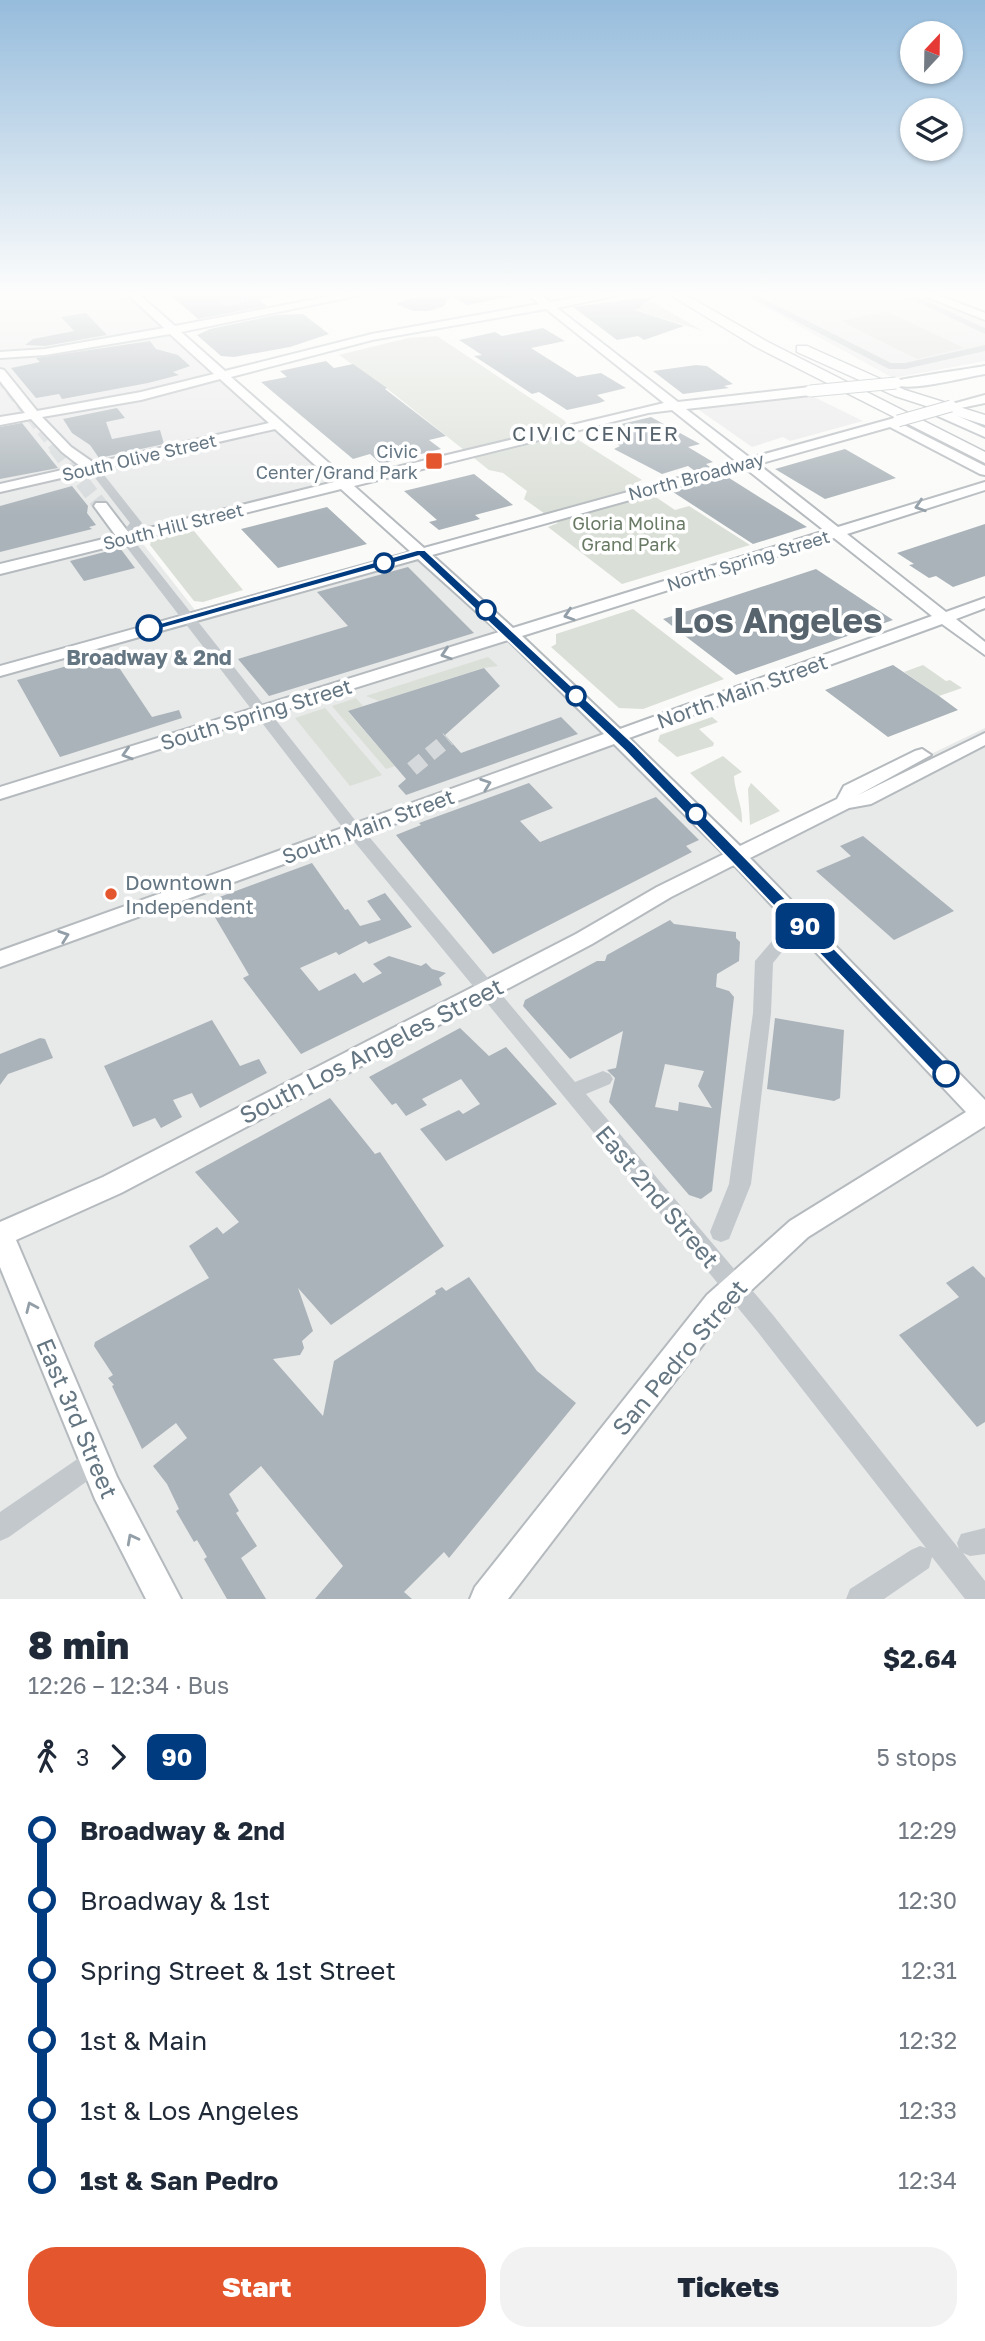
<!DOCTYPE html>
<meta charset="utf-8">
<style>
body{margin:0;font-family:"Golos Text",sans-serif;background:#f2f2f3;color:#1f2937;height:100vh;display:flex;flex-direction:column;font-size:26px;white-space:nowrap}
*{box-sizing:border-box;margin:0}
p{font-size:23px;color:#747a83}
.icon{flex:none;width:38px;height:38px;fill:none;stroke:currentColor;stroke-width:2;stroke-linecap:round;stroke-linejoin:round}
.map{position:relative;height:1599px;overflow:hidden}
.sheet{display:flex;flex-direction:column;background:#fff;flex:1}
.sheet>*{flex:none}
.badge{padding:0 14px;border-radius:10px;font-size:24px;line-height:46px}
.needle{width:46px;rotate:22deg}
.tools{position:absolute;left:900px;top:21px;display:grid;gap:14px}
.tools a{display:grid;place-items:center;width:63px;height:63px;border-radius:50%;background:#fff;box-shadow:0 2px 5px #0004;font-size:35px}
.map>.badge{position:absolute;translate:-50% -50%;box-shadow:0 0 0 4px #fff}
.legs{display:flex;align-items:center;gap:10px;height:77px;padding:0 28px;font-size:23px}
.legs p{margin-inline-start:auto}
.headline{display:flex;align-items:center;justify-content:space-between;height:119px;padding:0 28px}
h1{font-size:38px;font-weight:800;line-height:52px}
.cta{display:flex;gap:14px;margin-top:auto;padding:14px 28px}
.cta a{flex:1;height:80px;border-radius:28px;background:#e4572e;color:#fff;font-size:28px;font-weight:800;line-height:80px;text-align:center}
.cta a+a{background:#f2f2f3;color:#1f2937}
ul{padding:0 28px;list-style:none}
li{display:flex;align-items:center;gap:24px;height:70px;font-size:26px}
li i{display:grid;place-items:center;width:10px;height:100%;margin:0 9px;background:currentColor}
li i::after{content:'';width:18px;height:18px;margin:-9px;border:5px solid;border-radius:50%;background:#fff}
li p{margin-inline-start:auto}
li:first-child i{background:linear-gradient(#0000 50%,currentColor 0)}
li:last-child i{background:linear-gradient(currentColor 50%,#0000 0)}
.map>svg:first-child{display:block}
</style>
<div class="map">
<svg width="985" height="1599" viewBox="0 0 985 1599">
<rect width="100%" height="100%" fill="#fafaf8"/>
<!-- built -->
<path fill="#e8e9e9" d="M 0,291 L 124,291 L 342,490 L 140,540 L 195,610 L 409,551 L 607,735 L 723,854 L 985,728 L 985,1599 L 0,1599 Z
M 736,291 L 913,291 L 985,320 L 985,361 L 893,378 Z
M 812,396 L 863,421 L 790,441 L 783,437 L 752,447 L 699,410 L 703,407 Z"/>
<!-- green -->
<path fill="#dadfd7" d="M 644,296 L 636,300 L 646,303 L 653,302 L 703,331 L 630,308 L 604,304 Z
M 886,311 L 964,348 L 917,359 L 841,321 Z
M 437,336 L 565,421 L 569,434 L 642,480 L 635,483 L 675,510 L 689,506 L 750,545 L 622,584 L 548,527 L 558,523 L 524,499 L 527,491 L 503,473 L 489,470 L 385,387 L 339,355 L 408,338 Z
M 194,531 L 243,590 L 203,602 L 194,601 L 150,545 L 151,541 Z
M 633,609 L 724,679 L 643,709 L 619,708 L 551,647 L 556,644 L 556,634 Z
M 488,657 L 498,666 L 483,668 L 379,701 L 366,696 Z
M 923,665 L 946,681 L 950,680 L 962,688 L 939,696 L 904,672 Z
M 356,698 L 363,706 L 348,712 L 395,766 L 386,769 L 332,706 Z
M 325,708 L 382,775 L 350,786 L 295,718 Z
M 712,717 L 718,722 L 699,729 L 714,743 L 713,746 L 677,757 L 658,741 L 660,735 Z
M 723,756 L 742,772 L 734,776 C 735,794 743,806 742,823 L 690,773 Z
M 751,783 L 780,811 L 750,825 L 748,789 Z"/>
<!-- water -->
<path fill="#bbc7cb" d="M 208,291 L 302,291 L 226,306 Z"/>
<!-- building -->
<path fill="#aab3b9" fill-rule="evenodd" d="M 166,291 L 207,291 L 226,306 L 259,299 L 267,306 L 198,319 Z
M 444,291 L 513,291 L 513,296 L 467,305 Z
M 450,296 L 444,306 L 429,311 L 413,311 L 396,304 L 414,297 Z
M 657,296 L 635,310 L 684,326 L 644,340 L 638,336 L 617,340 L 573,307 Z
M 86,313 L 107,335 L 45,346 L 25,345 L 33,339 L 74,331 L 61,317 Z
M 303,314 L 329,334 L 290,347 L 234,357 L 221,356 L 197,335 L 210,329 L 276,315 Z
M 543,328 L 565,341 L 531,348 L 577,377 L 601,373 L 626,388 L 597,395 L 605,401 L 599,403 L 567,410 L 539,392 L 532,394 L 474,356 L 482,355 L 459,340 L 495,332 L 502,336 Z
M 150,341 L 156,349 L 178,355 L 190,366 L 173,372 L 179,375 L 148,383 L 62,399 L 59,394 L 36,398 L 11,368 L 40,362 L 36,358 Z
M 326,361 L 334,368 L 353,364 L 387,388 L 385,389 L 446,436 L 429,440 L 441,449 L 381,464 L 370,454 L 353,459 L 261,382 L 287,377 L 280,371 Z
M 696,365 L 707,366 L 733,384 L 724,386 L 729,388 L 683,394 L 653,371 Z
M 117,408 L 125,418 L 106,422 L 112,439 L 160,430 L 164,444 L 99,458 L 90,445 L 72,433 L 63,419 Z
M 651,417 L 700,444 L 688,447 L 713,462 L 706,464 L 710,467 L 695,471 L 688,466 L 662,474 L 614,449 L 620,446 L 596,430 Z
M 22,423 L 58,468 L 0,479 L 0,427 Z
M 845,449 L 896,478 L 825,499 L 775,469 Z
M 474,474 L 513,505 L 475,515 L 480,519 L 439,530 L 429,522 L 437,520 L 404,491 Z
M 726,476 L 807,527 L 753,544 L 673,492 Z
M 72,486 L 88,506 L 87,513 L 96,525 L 89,527 L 92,529 L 0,552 L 0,506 Z
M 327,507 L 367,544 L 278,568 L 241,529 Z
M 985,524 L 985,576 L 953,587 L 936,576 L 929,578 L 909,565 L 914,564 L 897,553 Z
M 120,548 L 135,568 L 84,581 L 70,561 Z
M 408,567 L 474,633 L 269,696 L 238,659 L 348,626 L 317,592 Z
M 816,569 L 893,620 L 736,675 L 663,619 Z
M 110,654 L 152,717 L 179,710 L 182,718 L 60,757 L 17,680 Z
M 893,665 L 939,696 L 958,710 L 888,737 L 825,690 Z
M 484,668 L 500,686 L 445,735 L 461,753 L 561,717 L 578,734 L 406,795 L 398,786 L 406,779 L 348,711 Z
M 529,783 L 553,808 L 520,821 L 540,842 L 656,797 L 699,840 L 686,846 L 692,852 L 493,954 L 396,835 L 421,825 L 419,823 Z
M 863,836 L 954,911 L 894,940 L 816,871 L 851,856 L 840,846 Z
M 312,863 L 345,910 L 348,909 L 360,926 L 381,920 L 367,901 L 385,893 L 412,927 L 369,944 L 366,941 L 339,955 L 336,952 L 300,968 L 319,991 L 355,973 L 363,983 L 382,973 L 373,964 L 389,956 L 421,966 L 426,963 L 432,969 L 446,973 L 439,978 L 442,985 L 301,1054 L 243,978 L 249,975 L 206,902 Z
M 670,920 L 674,924 L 736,932 L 736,938 L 740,942 L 739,961 L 717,974 L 716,987 L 729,991 L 734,997 L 712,1191 L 701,1199 L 689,1195 L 609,1102 L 615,1078 L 607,1070 L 616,1068 L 623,1031 L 570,1059 L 523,1006 L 525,1000 L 597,961 L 605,961 L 607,955 ZM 665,1064 L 704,1071 L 698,1086 L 712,1108 L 679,1102 L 678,1111 L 655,1107 Z
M 775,1018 L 844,1030 L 840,1098 L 834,1101 L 767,1089 Z
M 212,1020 L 240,1066 L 259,1059 L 267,1073 L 200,1108 L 192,1093 L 173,1100 L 182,1117 L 161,1128 L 155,1118 L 133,1127 L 104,1066 Z
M 460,1028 L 489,1056 L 506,1047 L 557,1104 L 446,1161 L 420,1129 L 459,1110 L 463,1114 L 480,1104 L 461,1079 L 422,1099 L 427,1105 L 406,1116 L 396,1103 L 392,1105 L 369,1077 Z
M 40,1038 L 45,1039 L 53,1058 L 8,1074 L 0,1085 L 0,1054 Z
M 330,1098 L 375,1154 L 380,1152 L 444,1246 L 331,1325 L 298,1288 L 313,1331 L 302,1341 L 304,1348 L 300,1355 L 273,1359 L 323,1416 L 334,1361 L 436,1294 L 435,1291 L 442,1287 L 446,1291 L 469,1277 L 537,1371 L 576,1403 L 449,1558 L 444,1552 L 404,1592 L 412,1599 L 315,1599 L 343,1566 L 261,1466 L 229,1494 L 239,1511 L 236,1513 L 257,1546 L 241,1558 L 266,1599 L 227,1599 L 204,1559 L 207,1557 L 197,1540 L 194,1542 L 176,1511 L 179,1509 L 167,1484 L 153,1466 L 187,1438 L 176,1423 L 142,1449 L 112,1386 L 114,1385 L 108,1378 L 113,1375 L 94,1346 L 95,1342 L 209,1278 L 189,1246 L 217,1227 L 223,1234 L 239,1222 L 195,1172 Z
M 973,1266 L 985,1278 L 985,1422 L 977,1427 L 899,1335 L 959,1297 L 946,1283 Z"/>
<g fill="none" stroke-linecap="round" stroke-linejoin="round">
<!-- minor-tunnel -->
<path stroke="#d5d9db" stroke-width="15" stroke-dasharray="15 8" stroke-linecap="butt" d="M 412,769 L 448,739"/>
<!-- major-tunnel-far1 -->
<path stroke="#d5d9db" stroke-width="11" stroke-dasharray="11 6" stroke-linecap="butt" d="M 0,377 L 56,449"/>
<!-- major-tunnel -->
<path stroke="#d5d9db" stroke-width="15" stroke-dasharray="15 7" stroke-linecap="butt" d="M 55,447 L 101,506"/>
<!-- major casing -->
<g stroke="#b5babe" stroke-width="4">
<path id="major" d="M 124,291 L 135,291 L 175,326 L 358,291 L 380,291 L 181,332 L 225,371 L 372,334 L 539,304 L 524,291 L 536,291 L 550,302 L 614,291 L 637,291 L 557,308 L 678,402 L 810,387 L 816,391 L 810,395 L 686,409 L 750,458 L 898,417 L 904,421 L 902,424 L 985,466 L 985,475 L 980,474 L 890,427 L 758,464 L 838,527 L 985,482 L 985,490 L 847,534 L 946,612 L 985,598 L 985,608 L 956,619 L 985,642 L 985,655 L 942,624 L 629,738 L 740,846 L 837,799 L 844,786 L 915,751 L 922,749 L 931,755 L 858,795 L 985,733 L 985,745 L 871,804 L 849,808 L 750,858 L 985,1100 L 985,1126 L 808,1237 L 727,1313 L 508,1599 L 470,1599 L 475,1587 L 707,1295 L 790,1221 L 966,1112 L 734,865 L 671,897 L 592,944 L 121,1193 L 16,1240 L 117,1477 L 181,1599 L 146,1599 L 95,1499 L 0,1267 L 0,1222 L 103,1177 L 576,934 L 657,887 L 724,854 L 614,744 L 0,967 L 0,951 L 604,734 L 508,640 L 0,799 L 0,787 L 499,632 L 418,559 L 0,676 L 0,666 L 411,552 L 341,489 L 0,574 L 0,564 L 116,536 L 94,506 L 96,503 L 106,503 L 129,533 L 334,482 L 275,429 L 0,492 L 0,484 L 80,466 L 62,452 L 31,419 L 0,425 L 0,417 L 25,413 L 0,381 L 0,369 L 4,370 L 37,411 L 141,392 L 214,374 L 170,334 L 45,355 L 0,358 L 0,352 L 45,349 L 164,328 ZM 546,309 L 664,403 L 347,479 L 231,377 L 372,340 ZM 220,379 L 269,423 L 94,463 L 71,447 L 42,417 L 141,400 ZM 672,410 L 737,462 L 424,548 L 354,486 L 648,413 ZM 745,468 L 825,531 L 513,628 L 432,555 ZM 834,538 L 932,616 L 620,729 L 522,636 Z
M 912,291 L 927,291 L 985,313 L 985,320 Z
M 985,366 L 985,374 C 965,377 905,394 890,383 C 895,379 970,369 985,366 Z
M 985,395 L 985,403 L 951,410 L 945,406 Z
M 935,406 L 985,428 L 985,437 L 931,413 L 929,410 Z"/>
</g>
<!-- highway casing -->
<g stroke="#b4b9bd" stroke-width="3">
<path id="highway" d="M 664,291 L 679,291 L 766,341 L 985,452 L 985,463 L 756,347 Z
M 797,346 L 807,346 L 905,390 L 985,415 L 985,425 L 895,396 L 797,352 Z"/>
</g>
<!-- minor -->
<path fill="#c3c8cc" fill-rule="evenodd" d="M 737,291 L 748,291 L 891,363 L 905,363 L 985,345 L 985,351 L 905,369 L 889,369 Z
M 894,291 L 905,291 L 985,328 L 985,334 Z
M 937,291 L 946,291 L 942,294 Z
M 89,466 L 97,466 L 142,523 L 131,537 L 355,820 L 575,1082 L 603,1071 L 610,1074 L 613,1079 L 610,1084 L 586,1094 L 773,1315 L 959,1549 L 957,1543 L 961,1534 L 985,1528 L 985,1554 L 970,1556 L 963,1553 L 985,1581 L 985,1599 L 965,1599 L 932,1557 L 929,1568 L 884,1599 L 846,1599 L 850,1589 L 911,1550 L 920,1546 L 926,1548 L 757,1331 L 343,828 L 121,540 L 119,537 L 130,523 L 89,470 Z
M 811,926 L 817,928 L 820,932 L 817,936 L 785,948 L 773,963 L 771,1013 L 751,1184 L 729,1239 L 721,1242 L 713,1239 L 710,1232 L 729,1184 L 753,1013 L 755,961 L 773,940 Z
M 95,1447 L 104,1451 L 108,1460 L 104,1469 L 9,1537 L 0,1541 L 0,1512 Z"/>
<!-- major -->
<use href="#major" fill="#fff" fill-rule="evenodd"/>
<!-- highway -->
<use href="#highway" fill="#fff" fill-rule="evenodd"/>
<!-- major-bridge casing -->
<g stroke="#b5babe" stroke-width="13" stroke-linecap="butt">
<path id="major-bridge" d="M 810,391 L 896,383
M 898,421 L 951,406"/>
</g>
<!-- major-bridge -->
<use href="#major-bridge" stroke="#fff" stroke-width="11"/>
</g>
<!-- one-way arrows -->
<defs><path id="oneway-chevron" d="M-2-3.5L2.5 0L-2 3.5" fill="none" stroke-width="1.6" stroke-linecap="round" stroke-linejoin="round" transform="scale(1.75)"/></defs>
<g stroke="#939fa8">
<use href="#oneway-chevron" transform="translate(920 506) rotate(162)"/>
<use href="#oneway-chevron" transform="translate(569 615) rotate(162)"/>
<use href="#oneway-chevron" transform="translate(446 654) rotate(162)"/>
<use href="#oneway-chevron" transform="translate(127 754) rotate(163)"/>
<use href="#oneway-chevron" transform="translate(486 784) rotate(-20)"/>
<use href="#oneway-chevron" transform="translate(64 936) rotate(-19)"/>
<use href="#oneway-chevron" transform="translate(31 1307) rotate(-114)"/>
<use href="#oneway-chevron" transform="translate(132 1539) rotate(-118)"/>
</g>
<!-- sky -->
<linearGradient id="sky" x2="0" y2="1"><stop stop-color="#96bcdc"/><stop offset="0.57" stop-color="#fdfdfc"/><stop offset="1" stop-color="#fdfdfc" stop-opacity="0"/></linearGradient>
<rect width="985" height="515" fill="url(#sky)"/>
<!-- line-1 -->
<path fill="#003b80" stroke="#fff" stroke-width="2" d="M 417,550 L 425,550 L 635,745 L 952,1069 L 954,1074 L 952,1079 L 940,1079 L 625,751 L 419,556 L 153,631 L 143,628 Z"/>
<!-- markers -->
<g fill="#e4572e" stroke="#fff" stroke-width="2.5">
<rect x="425" y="452" width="18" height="18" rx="3.5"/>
<circle cx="111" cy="894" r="7"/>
</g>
<g fill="#fff" stroke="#003b80" stroke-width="3.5">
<circle cx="384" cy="563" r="9"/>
<circle cx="486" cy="610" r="9"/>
<circle cx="149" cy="628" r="12"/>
<circle cx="576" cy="696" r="9"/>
<circle cx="696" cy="814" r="9"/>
<circle cx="946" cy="1074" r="12"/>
</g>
<g text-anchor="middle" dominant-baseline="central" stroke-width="7" stroke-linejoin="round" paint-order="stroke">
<!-- far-poi labels -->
<g font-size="18" fill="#657683" stroke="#fff" text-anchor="end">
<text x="418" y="451">Civic<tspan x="418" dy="21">Center/Grand Park</tspan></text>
</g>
<!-- far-street labels -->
<g font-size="18" fill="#657683" stroke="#fff">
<text transform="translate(139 457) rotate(-13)">South Olive Street</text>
<text transform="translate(696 476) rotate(-15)">North Broadway</text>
<text transform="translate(173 526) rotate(-14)">South Hill Street</text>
<text transform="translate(748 560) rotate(-17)">North Spring Street</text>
</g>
<!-- far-park labels -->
<g font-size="18" fill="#687a64" stroke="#fff">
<text x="629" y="523">Gloria Molina<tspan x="629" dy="21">Grand Park</tspan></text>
</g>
<!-- far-quarter labels -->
<g font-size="21" letter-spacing="2" fill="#57646e" stroke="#fff">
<text x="596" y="433">CIVIC CENTER</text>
</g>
<!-- stop labels -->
<g font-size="21" font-weight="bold" fill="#657683" stroke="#fff">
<text x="149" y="657">Broadway &amp; 2nd</text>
</g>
<!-- street labels -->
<g font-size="21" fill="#657683" stroke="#fff">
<text transform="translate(742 691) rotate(-20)">North Main Street</text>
<text transform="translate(256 714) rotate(-17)">South Spring Street</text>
<text transform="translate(368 826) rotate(-20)">South Main Street</text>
</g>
<!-- poi labels -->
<g font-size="21" fill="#657683" stroke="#fff" text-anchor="start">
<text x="125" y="882">Downtown<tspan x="125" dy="24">Independent</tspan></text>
</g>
<!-- near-street labels -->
<g font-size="24" fill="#657683" stroke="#fff">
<text transform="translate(371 1050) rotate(-27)">South Los Angeles Street</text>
<text transform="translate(658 1196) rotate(50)">East 2nd Street</text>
<text transform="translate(679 1357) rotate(-50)">San Pedro Street</text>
<text transform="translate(78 1418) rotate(67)">East 3rd Street</text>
</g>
<!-- town labels -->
<g font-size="35" font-weight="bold" fill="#57646e" stroke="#fff">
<text x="778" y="620">Los Angeles</text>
</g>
</g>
</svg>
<div class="tools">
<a><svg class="needle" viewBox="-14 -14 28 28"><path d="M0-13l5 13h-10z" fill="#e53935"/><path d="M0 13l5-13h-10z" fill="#747a83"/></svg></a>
<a><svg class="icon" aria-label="layers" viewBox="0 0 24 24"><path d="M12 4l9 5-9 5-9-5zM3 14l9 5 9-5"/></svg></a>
</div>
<b class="badge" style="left:805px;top:926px;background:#003b80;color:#fff">90</b>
</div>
<section class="sheet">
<div class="headline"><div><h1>8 min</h1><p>12:26 – 12:34 · Bus</p></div><b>$2.64</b></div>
<div class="legs"><svg class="icon" aria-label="walk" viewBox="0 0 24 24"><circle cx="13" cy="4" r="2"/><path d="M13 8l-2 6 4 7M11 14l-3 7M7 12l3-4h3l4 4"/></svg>3<svg class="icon" aria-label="forward" viewBox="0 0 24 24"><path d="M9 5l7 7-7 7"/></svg><b class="badge" style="background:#003b80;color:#fff">90</b><p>5 stops</p></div>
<ul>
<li><i style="color:#003b80"></i><b>Broadway &amp; 2nd</b><p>12:29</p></li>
<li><i style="color:#003b80"></i><span>Broadway &amp; 1st</span><p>12:30</p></li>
<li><i style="color:#003b80"></i><span>Spring Street &amp; 1st Street</span><p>12:31</p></li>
<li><i style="color:#003b80"></i><span>1st &amp; Main</span><p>12:32</p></li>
<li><i style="color:#003b80"></i><span>1st &amp; Los Angeles</span><p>12:33</p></li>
<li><i style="color:#003b80"></i><b>1st &amp; San Pedro</b><p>12:34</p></li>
</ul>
<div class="cta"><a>Start</a><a>Tickets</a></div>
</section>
